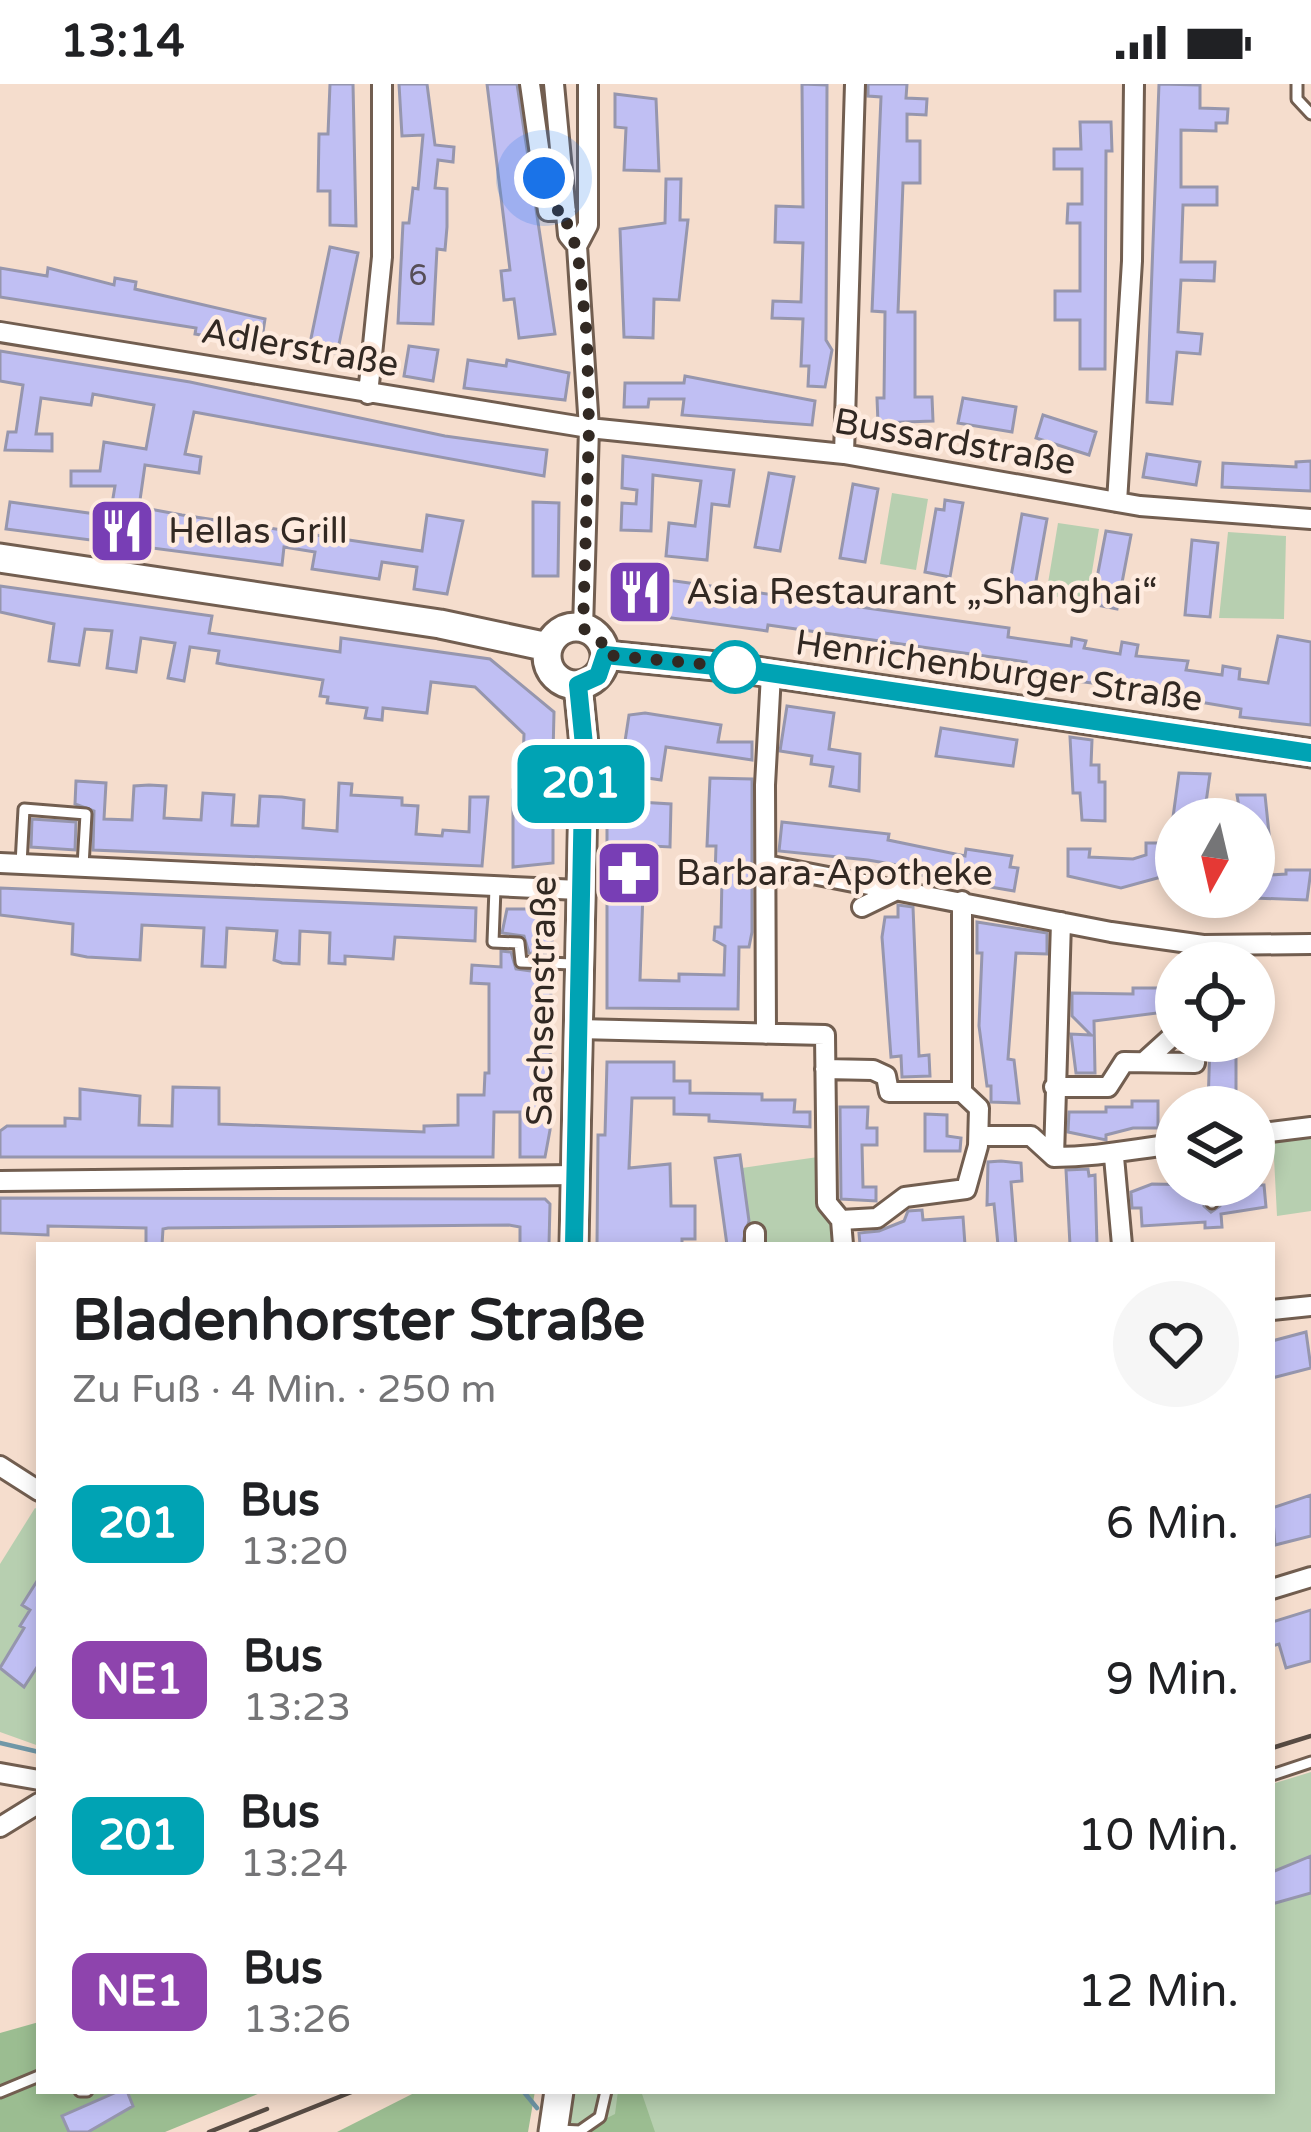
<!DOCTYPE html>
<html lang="de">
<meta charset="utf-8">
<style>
body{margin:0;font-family:"Varela Round",sans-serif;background:#f6f6f6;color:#202124;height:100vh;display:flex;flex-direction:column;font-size:45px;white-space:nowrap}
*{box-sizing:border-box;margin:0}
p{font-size:39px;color:#757577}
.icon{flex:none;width:66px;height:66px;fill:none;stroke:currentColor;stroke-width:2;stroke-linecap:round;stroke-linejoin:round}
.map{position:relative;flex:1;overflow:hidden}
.sheet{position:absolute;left:36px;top:1158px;width:1239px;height:852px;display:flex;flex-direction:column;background:#fff;border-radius:0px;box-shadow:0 6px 18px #0003}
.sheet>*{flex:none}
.badge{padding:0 24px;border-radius:18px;font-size:42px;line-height:78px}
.needle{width:78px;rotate:188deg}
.tools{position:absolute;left:1155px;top:714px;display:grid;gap:24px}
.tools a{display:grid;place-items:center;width:120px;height:120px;border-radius:50%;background:#fff;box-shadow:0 6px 18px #0003;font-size:60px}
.you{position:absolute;width:60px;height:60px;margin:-30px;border:9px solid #fff;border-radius:50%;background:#1a73e8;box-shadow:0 0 0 18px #1a73e833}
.map>.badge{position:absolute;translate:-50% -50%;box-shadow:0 0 0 6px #fff}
.round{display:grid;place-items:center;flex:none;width:126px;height:126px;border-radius:63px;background:#f6f6f6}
.head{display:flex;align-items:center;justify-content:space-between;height:204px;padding:0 36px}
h1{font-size:57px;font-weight:700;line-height:90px}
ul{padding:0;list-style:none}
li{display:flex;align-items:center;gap:36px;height:156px;padding:0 36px}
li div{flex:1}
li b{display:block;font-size:45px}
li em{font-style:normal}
li .badge{min-width:132px;font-weight:700;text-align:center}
.status{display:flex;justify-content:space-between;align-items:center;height:84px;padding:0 60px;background:#fff;direction:ltr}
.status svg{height:33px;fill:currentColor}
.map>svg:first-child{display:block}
</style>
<div class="status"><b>13:14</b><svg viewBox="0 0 49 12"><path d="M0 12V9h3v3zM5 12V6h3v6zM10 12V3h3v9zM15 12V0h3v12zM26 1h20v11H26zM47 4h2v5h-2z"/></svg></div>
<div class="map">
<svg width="1311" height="2048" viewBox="0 0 1311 2048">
<rect width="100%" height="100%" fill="#f5ddcd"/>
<!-- green -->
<path fill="#b7cfb0" d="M 892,409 L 928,415 L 916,486 L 880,480 Z
M 1058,439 L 1099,445 L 1087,518 L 1046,511 Z
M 1228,448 L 1286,452 L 1284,535 L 1219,534 Z
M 1311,1050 L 1311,1127 L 1277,1132 L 1273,1055 Z
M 818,1073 L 818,1124 L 834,1144 L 835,1161 L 758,1161 L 751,1156 L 742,1084 Z
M 35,1424 L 39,1426 L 39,1662 L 0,1648 L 0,1480 Z
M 1311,1688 L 1311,2048 L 564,2048 L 570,2007 L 1272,2007 L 1272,1700 Z"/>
<!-- forest -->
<path fill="#9bbd91" d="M 39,1938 L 39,2007 L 265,2007 L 165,2048 L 0,2048 L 0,1949 Z
M 418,2007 L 535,2007 L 528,2048 L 337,2048 Z
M 618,2007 L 641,2007 L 655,2048 L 591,2048 L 591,2042 L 615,2030 Z"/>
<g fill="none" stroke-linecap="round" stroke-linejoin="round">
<!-- stream -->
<path stroke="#7097a7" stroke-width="4.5" d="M 0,1659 L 39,1668
M 523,2007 L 537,2024"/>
</g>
<!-- building -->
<path fill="#c0bff3" stroke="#9696ad" stroke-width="3" d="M 330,0 L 353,0 L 356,142 L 330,141 L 330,107 L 318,107 L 319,50 L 328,50 Z
M 399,0 L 427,0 L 435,61 L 454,63 L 453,78 L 438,76 L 435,104 L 447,105 L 447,143 L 445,166 L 437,165 L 433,240 L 398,239 L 403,139 L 409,139 L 413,104 L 418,105 L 423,51 L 402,52 Z
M 487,0 L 517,0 L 555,250 L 519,254 L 514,215 L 504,216 L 501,187 L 510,186 Z
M 802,0 L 827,1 L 826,256 L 832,266 L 825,303 L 808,302 L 809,282 L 801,282 L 803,235 L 772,234 L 773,217 L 801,218 L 803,159 L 775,158 L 776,122 L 803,123 Z
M 868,0 L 907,0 L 906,14 L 927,15 L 926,31 L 907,30 L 907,57 L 920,57 L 920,99 L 903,99 L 898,228 L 915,228 L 915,313 L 932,313 L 933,337 L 878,339 L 877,314 L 884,314 L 885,228 L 872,227 L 881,13 L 868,12 Z
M 1159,0 L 1200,1 L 1200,24 L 1228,25 L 1227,39 L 1216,39 L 1216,47 L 1181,46 L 1181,103 L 1217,103 L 1217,121 L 1183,121 L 1181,178 L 1215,178 L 1214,197 L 1181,196 L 1178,248 L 1202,250 L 1200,270 L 1177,268 L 1172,320 L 1147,318 Z
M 615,10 L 656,15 L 659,87 L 624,86 L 626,44 L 615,43 Z
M 1080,38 L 1111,38 L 1112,67 L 1106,67 L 1105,285 L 1080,285 L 1080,236 L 1055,236 L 1055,207 L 1080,207 L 1080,139 L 1067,139 L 1068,120 L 1082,120 L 1082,85 L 1054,85 L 1054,65 L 1081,65 Z
M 666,95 L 681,95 L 680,136 L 688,136 L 679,216 L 654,215 L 653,254 L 624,253 L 620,145 L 665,139 Z
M 330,163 L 358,169 L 337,270 L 309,264 Z
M 0,184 L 47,192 L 48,184 L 114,201 L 115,194 L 136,198 L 135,205 L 265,235 L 261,261 L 195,250 L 196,244 L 0,213 Z
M 409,262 L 438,266 L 433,297 L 404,292 Z
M 0,267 L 190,298 L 445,352 L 547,366 L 544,392 L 194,328 L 185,370 L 201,373 L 199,389 L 145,381 L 139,423 L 182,431 L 422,467 L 427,431 L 463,437 L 447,510 L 414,505 L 417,483 L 382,478 L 379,495 L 312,485 L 315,468 L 284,463 L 282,481 L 6,445 L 10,418 L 110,432 L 115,402 L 71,402 L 71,387 L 100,387 L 104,358 L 146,365 L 154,321 L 93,310 L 91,321 L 41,314 L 36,350 L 52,350 L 52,367 L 5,366 L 8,348 L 16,348 L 23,301 L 0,297 Z
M 468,276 L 506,282 L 507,276 L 569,289 L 565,316 L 464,304 Z
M 685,292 L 815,317 L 812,341 L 682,331 L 684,315 L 649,315 L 648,323 L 624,323 L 625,299 L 684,299 Z
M 963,314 L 1016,323 L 1012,348 L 958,339 Z
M 1043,331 L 1096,348 L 1089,371 L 1036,354 Z
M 1147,370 L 1200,378 L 1196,401 L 1143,393 Z
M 623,372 L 734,386 L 729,422 L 712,420 L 707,476 L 666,472 L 669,439 L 695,442 L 701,397 L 653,391 L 651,447 L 621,446 L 622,419 L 636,420 L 637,406 L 622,404 Z
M 1311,377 L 1311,407 L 1222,403 L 1223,379 L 1296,383 L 1296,378 Z
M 769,389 L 794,393 L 780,467 L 755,463 Z
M 853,400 L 878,405 L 865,478 L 840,474 Z
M 945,416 L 963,419 L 950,493 L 925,488 L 936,425 L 944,426 Z
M 533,418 L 559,419 L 558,492 L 533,492 Z
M 1022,430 L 1047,435 L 1034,508 L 1009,504 Z
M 1106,447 L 1131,451 L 1117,525 L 1092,520 Z
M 1192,456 L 1218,459 L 1210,533 L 1185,531 Z
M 618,489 L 1009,544 L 1008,553 L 1071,562 L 1072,554 L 1086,557 L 1084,564 L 1120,570 L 1122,558 L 1138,561 L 1136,572 L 1188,577 L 1186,586 L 1222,591 L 1223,582 L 1240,585 L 1239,595 L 1268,599 L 1278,552 L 1311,558 L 1311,641 L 1240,633 L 1241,625 L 1182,615 L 1182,611 L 1024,590 L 1026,578 L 768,541 L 767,547 L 613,526 Z
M 0,502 L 212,532 L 209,549 L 340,568 L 341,554 L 490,575 L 554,628 L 552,711 L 540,711 L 540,739 L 553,739 L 553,779 L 513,783 L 513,706 L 522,706 L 524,650 L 475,603 L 431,598 L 427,629 L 383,624 L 382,636 L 365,634 L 367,624 L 327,619 L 328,613 L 320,612 L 323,596 L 227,581 L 217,579 L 219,567 L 190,563 L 184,597 L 168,594 L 175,559 L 141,554 L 136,588 L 107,584 L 112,547 L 85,545 L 79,581 L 49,577 L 54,540 L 0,528 Z
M 787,622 L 834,629 L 829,665 L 860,670 L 859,707 L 830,702 L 833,683 L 811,680 L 812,672 L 780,667 Z
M 645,629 L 721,641 L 718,658 L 752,658 L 752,676 L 666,663 L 661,696 L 620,690 L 629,631 Z
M 941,644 L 1017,656 L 1013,682 L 936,672 Z
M 1070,653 L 1092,656 L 1091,681 L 1099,681 L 1099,698 L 1105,698 L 1105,737 L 1082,736 L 1080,709 L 1073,709 Z
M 1179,689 L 1210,690 L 1204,733 L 1173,733 Z
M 710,694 L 752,695 L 752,848 L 749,863 L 739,863 L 738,925 L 607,924 L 607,716 L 671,720 L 670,763 L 653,762 L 652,808 L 643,808 L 640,896 L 679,897 L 679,890 L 724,891 L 725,862 L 714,856 L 715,843 L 721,843 L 722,793 L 715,793 L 716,762 L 707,762 Z
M 76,697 L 106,699 L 104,735 L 132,736 L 134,702 L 149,701 L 166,702 L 164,734 L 201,736 L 203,709 L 234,711 L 232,741 L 258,742 L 260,712 L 282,713 L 304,716 L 303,744 L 337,747 L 339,699 L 352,700 L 351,711 L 402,714 L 402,721 L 418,722 L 416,750 L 442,752 L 443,746 L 469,748 L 470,713 L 488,713 L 482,782 L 93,766 L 94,727 L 75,720 Z
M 1237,711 L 1265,711 L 1270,759 L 1256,758 L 1254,735 L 1241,735 Z
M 32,735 L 76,738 L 75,766 L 31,763 Z
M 782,738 L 889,750 L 888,756 L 965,772 L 966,765 L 1012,772 L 1010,783 L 1018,784 L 1014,807 L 902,788 L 903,782 L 868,776 L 779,767 Z
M 1146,759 L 1162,759 L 1161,793 L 1121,804 L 1068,792 L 1068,765 L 1090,765 L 1089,773 L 1133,775 L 1146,771 Z
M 1286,786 L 1311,786 L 1307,816 L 1254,814 L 1254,792 L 1286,790 Z
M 0,804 L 476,824 L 475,857 L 395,853 L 393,875 L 345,872 L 345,880 L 329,879 L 330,849 L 300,847 L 299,880 L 282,879 L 274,876 L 277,847 L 227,844 L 225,883 L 202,882 L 204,844 L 142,841 L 140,876 L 87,873 L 72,870 L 73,840 L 0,831 Z
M 898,821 L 913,823 L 919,972 L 929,971 L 930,992 L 902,993 L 901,972 L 891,973 L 882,853 L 885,833 L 898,833 Z
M 507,825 L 547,825 L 552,831 L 552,870 L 529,869 L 524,852 L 502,849 Z
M 977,838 L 1047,849 L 1047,870 L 1016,869 L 1008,975 L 1014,976 L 1019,1019 L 991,1018 L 991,1002 L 987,1002 L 979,942 L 982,869 L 977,869 Z
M 501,867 L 511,868 L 516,885 L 538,888 L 538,899 L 551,899 L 550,995 L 543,995 L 542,1026 L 550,1026 L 550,1046 L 545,1073 L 520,1073 L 520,1028 L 494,1028 L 493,1073 L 0,1073 L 0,1047 L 7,1042 L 65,1042 L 65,1034 L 80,1035 L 80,1005 L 140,1012 L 139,1041 L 172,1042 L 173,1003 L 219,1004 L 219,1040 L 424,1048 L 424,1042 L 458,1041 L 458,1011 L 484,1011 L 485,989 L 489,989 L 489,900 L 471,899 L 472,881 L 501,883 Z
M 1133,904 L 1176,904 L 1173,927 L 1094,937 L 1095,989 L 1076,989 L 1071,950 L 1091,951 L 1072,932 L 1072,909 L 1133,910 Z
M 1210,957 L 1236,957 L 1236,1023 L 1208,1023 Z
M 607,978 L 674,978 L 674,997 L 690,997 L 690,1009 L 762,1010 L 762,1016 L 795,1016 L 794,1028 L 810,1028 L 810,1043 L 709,1037 L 709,1031 L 674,1030 L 674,1014 L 632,1014 L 629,1084 L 670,1080 L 671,1122 L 695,1122 L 695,1155 L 682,1155 L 682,1161 L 597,1161 L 598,1051 L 605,1051 Z
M 1132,1017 L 1158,1017 L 1158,1044 L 1133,1044 L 1106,1051 L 1106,1056 L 1068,1048 L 1069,1028 L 1106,1028 L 1106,1023 L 1132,1023 Z
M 840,1023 L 868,1023 L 867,1044 L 877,1044 L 877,1061 L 862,1061 L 863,1103 L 876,1103 L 876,1117 L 841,1115 Z
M 925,1030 L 947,1031 L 947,1052 L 961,1054 L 960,1067 L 925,1067 Z
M 740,1071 L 749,1137 L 742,1161 L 727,1161 L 715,1074 Z
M 1001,1077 L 1021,1079 L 1022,1097 L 1011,1098 L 1016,1161 L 998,1161 L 994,1120 L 987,1121 L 988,1078 Z
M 1088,1085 L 1089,1092 L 1095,1091 L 1097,1161 L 1070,1161 L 1066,1086 Z
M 1152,1100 L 1203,1101 L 1204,1122 L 1211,1128 L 1220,1122 L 1221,1101 L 1264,1101 L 1266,1123 L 1221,1130 L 1222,1143 L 1205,1144 L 1205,1138 L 1142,1142 L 1141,1124 L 1132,1124 L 1131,1108 Z
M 0,1114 L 545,1115 L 550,1120 L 549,1161 L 520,1161 L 520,1143 L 509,1141 L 168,1144 L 163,1145 L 162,1161 L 146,1161 L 146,1144 L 48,1142 L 48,1151 L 0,1149 Z
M 922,1126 L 923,1136 L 963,1133 L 965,1161 L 860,1161 L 859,1149 L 879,1147 L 904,1137 L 908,1127 Z
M 1306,1248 L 1311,1284 L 1272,1294 L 1272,1257 Z
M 1311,1411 L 1311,1452 L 1275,1461 L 1272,1424 Z
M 39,1494 L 39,1580 L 24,1603 L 0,1584 L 24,1544 L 20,1542 L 30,1526 L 22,1521 Z
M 1311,1526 L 1311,1577 L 1286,1584 L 1279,1560 L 1272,1562 L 1272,1538 Z
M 1311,1772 L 1311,1809 L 1272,1820 L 1272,1788 Z
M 119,2007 L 127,2007 L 133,2022 L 88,2048 L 69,2048 L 62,2032 Z"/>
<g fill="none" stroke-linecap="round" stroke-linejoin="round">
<!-- lane casing -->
<g stroke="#725e50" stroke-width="15">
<path id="lane" d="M 1297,0 L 1297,15 L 1311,30
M 21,780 L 24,725 L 86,730 L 83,782
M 495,804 L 493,858 L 519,859 L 521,878 L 573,880
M 1212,1101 L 1212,1119
M 1272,1691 L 1311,1678
M 80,2007 L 87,2007
M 0,2008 L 39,1992
M 559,2046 L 580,2047 L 600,2033 L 606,2007"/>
</g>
<!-- street casing -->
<g stroke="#725e50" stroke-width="24">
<path id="street" d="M 530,0 L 548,127 L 566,126
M 554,0 L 568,151 L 577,162 L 589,344 L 583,544
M 577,162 L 588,141 L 588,0
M 0,248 L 589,344 L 844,370 L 1140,422 L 1311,435
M 368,310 L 382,173 L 382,0
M 844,370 L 855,0
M 1117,418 L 1132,177 L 1134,0
M 0,779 L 579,806
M 766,781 L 1111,848 L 1203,861 L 1311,860
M 962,817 L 962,1008
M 862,823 L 895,807
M 578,945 L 825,951 L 827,1119 L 841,1136 L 843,1161
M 766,950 L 765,701 L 771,590
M 1144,978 L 1176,949
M 825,985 L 873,986 L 886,992 L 889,1008 L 962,1008 L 979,1024 L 978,1062 L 966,1105 L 905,1113 L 877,1134 L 841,1136
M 1054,1003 L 1108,1003 L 1124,978 L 1195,979 L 1197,957
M 1254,1050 L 1311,1043
M 979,1052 L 1031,1052 L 1054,1073 C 1098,1073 1133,1065 1176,1060
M 1054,1073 L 1061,838
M 1114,1073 L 1122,1161
M 0,1097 L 576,1091
M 755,1161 L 755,1149
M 1272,1226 L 1311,1222
M 0,1382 L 39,1407
M 1272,1505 L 1311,1493
M 0,1689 L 39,1696
M 0,1743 L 39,1719"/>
</g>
<!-- secondary casing -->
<g stroke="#725e50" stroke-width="33">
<path id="secondary" d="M 0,474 L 440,540 L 548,563
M547 572a29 29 0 1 1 58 0a29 29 0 1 1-58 0Z
M 605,571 L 736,584 L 1311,669
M 574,1161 L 584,661 L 578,601
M 553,2048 L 559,2007"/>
</g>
<!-- lane -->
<use href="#lane" stroke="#fff" stroke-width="9"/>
<!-- street -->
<use href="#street" stroke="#fff" stroke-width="18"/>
<!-- secondary -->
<use href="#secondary" stroke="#fff" stroke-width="27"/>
<!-- rail -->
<path stroke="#584c44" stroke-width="4.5" d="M 1272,1664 L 1311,1652
M 209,2048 L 267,2025
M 251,2048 L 354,2007"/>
</g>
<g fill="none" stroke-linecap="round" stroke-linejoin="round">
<!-- line casing -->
<g stroke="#fff" stroke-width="27">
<path id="line" d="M 574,1161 L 584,661 L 578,601 L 598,592 L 605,571 L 736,584 L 1311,669"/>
</g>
<!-- line -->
<use href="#line" stroke="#00a3b4" stroke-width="18"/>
<!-- walk -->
<path stroke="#322923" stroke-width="12" stroke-dasharray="0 21.6" d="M 544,94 L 548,127 L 566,126 L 568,151 L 577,162 L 587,253 L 589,344 L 583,544 L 602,559 L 605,571 L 735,583"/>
</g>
<!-- icons -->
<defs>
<g id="restaurant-square" transform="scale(3.45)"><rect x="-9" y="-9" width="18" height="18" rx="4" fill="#783eb5" stroke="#feebdf"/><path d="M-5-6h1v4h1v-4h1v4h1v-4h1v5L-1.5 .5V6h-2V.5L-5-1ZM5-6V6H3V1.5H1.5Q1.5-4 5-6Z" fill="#fff"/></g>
<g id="pharmacy-square" transform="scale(3.45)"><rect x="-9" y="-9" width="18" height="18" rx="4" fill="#783eb5" stroke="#feebdf"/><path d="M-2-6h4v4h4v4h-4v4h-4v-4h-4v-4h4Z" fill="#fff"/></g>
</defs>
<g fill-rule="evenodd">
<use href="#restaurant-square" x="122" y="447"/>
<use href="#restaurant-square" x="640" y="508"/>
<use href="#pharmacy-square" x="629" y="789"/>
</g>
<!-- markers -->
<circle fill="#fff" stroke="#00a3b4" stroke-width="6" cx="735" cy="583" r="24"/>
<g text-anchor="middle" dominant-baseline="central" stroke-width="9" stroke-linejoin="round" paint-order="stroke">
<!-- number labels -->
<g font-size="30" fill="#564e57">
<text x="418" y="191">6</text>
</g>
<!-- street labels -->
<g font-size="36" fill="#322923" stroke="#feebdf">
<text transform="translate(300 264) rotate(10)">Adlerstraße</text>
<text transform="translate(955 358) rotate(10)">Bussardstraße</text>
<text transform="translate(999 587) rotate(8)">Henrichenburger Straße</text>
<text transform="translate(542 917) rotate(-89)">Sachsenstraße</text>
</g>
<!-- poi labels -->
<g font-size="36" fill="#322923" stroke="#feebdf" text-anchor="start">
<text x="168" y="447">Hellas Grill</text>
<text x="686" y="508">Asia Restaurant „Shanghai“</text>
<text x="676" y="789">Barbara-Apotheke</text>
</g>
</g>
</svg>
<div class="tools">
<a><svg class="needle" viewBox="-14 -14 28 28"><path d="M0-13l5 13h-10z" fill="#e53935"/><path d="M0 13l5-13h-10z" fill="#757577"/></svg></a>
<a><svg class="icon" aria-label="locate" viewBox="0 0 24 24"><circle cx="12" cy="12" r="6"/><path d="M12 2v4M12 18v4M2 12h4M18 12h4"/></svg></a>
<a><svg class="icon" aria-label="layers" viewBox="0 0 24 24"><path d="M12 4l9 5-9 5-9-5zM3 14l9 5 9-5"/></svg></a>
</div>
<div class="you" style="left:544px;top:94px"></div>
<b class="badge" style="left:581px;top:700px;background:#00a3b4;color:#fff">201</b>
<section class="sheet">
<div class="head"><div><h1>Bladenhorster Straße</h1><p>Zu Fuß · 4 Min. · 250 m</p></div><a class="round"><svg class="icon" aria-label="heart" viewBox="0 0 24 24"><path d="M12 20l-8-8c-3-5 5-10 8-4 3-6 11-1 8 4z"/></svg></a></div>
<ul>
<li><span class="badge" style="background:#00a3b4;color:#fff">201</span><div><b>Bus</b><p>13:20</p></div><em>6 Min.</em></li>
<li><span class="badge" style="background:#8e44ad;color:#fff">NE1</span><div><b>Bus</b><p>13:23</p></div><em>9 Min.</em></li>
<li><span class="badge" style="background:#00a3b4;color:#fff">201</span><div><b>Bus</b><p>13:24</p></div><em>10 Min.</em></li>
<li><span class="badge" style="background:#8e44ad;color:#fff">NE1</span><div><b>Bus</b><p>13:26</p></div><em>12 Min.</em></li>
</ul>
</section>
</div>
